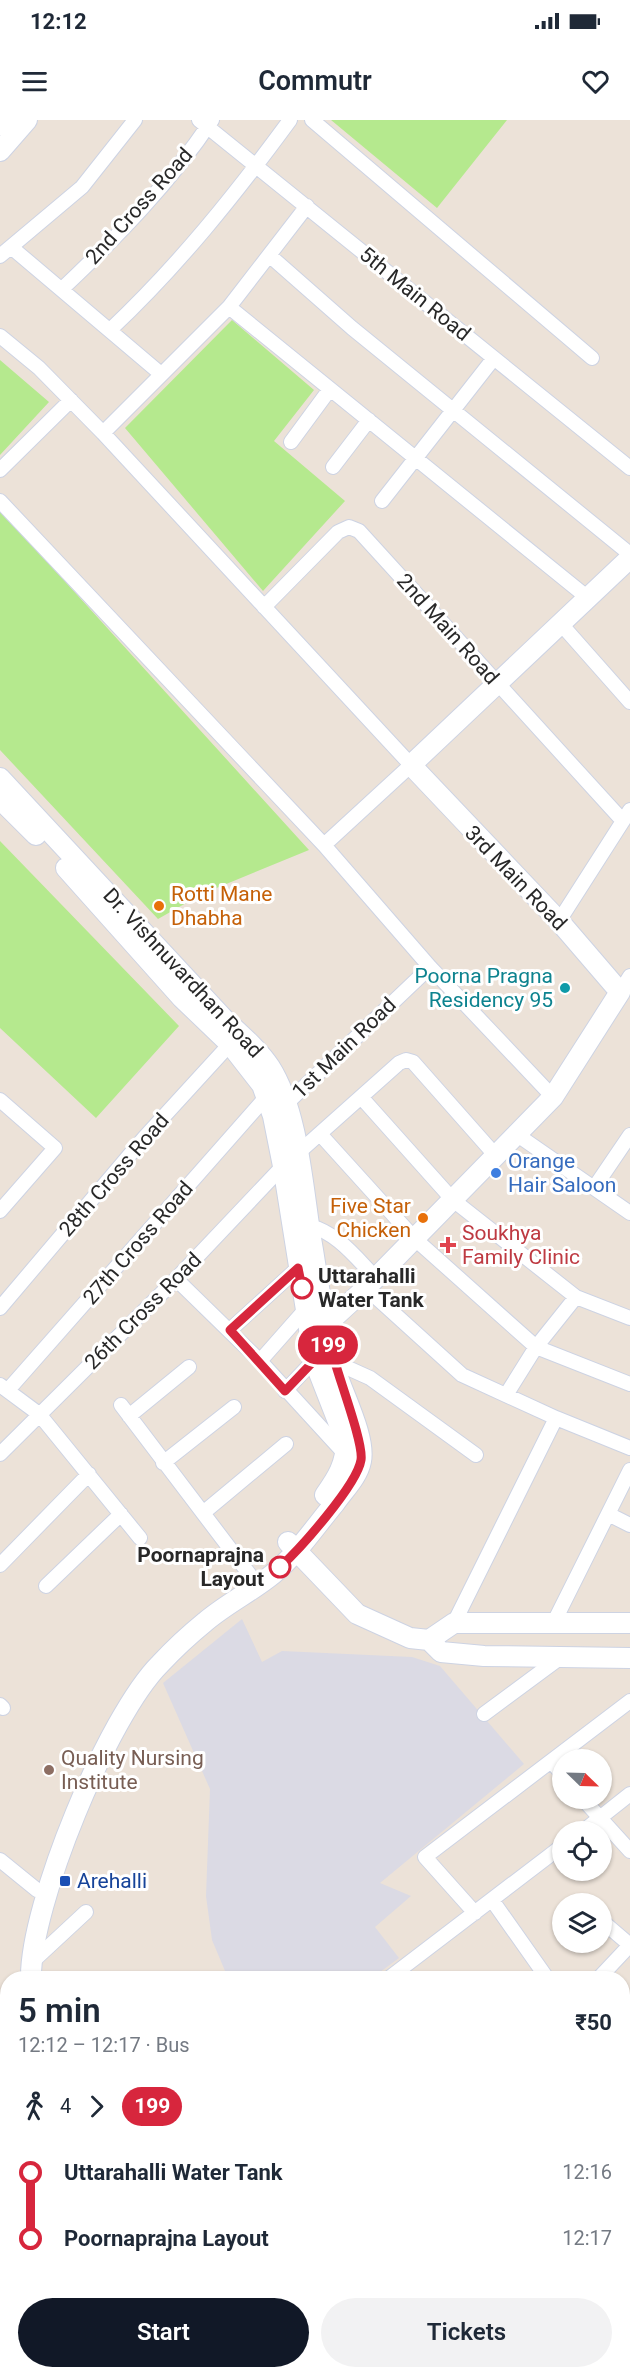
<!DOCTYPE html>
<meta charset="utf-8">
<style>
body{margin:0;font-family:Roboto,sans-serif;background:#f2f2f3;color:#1f2937;height:100vh;display:flex;flex-direction:column;font-size:22px;white-space:nowrap}
*{box-sizing:border-box;margin:0}
p{font-size:20px;color:#747a83}
.icon{flex:none;width:33px;height:33px;fill:none;stroke:currentColor;stroke-width:2;stroke-linecap:round;stroke-linejoin:round}
.map{position:relative;flex:1;overflow:hidden}
.drawer{position:absolute;left:0px;top:1851px;width:630px;height:408px;display:flex;flex-direction:column;background:#fff;border-radius:24px 24px 0 0;box-shadow:0 2px 4px #0004}
.drawer>*{flex:none}
.badge{padding:0 12px;border-radius:20px;font-size:21px;line-height:39px}
.needle{width:39px;rotate:113deg}
.fabs{position:absolute;left:552px;top:1629px;display:grid;gap:12px}
.fabs a{display:grid;place-items:center;width:60px;height:60px;border-radius:50%;background:#fff;box-shadow:0 2px 4px #0004;font-size:30px}
.map>.badge{position:absolute;translate:-50% -50%;box-shadow:0 0 0 3px #fff}
.legs{display:flex;align-items:center;gap:9px;height:66px;padding:0 18px;font-size:20px}
.legs p{margin-inline-start:auto}
.summary{display:flex;align-items:center;justify-content:space-between;height:102px;padding:0 18px}
h1{font-size:33px;font-weight:600;line-height:45px}
.cta{display:flex;gap:12px;margin-top:auto;padding:12px 18px}
.cta a{flex:1;height:69px;border-radius:36px;background:#111827;color:#fff;font-size:24px;font-weight:600;line-height:69px;text-align:center}
.cta a+a{background:#f2f2f3;color:#1f2937}
ul{padding:0 18px;list-style:none}
li{display:flex;align-items:center;gap:21px;height:66px;font-size:22px}
li i{display:grid;place-items:center;width:9px;height:100%;margin:0 8px;background:currentColor}
li i::after{content:'';width:15px;height:15px;margin:-8px;border:4px solid;border-radius:50%;background:#fff}
li p{margin-inline-start:auto}
li:first-child i{background:linear-gradient(#0000 50%,currentColor 0)}
li:last-child i{background:linear-gradient(currentColor 50%,#0000 0)}
.status{display:flex;justify-content:space-between;align-items:center;height:42px;padding:0 30px;background:#fff;direction:ltr}
.status svg{height:16px;fill:currentColor}
header{display:flex;justify-content:space-between;align-items:center;height:78px;padding:0 18px;background:#fff;font-size:27px;font-weight:600}
.map>svg:first-child{display:block}
</style>
<div class="status"><b>12:12</b><svg viewBox="0 0 49 12"><path d="M0 12V9h3v3zM5 12V6h3v6zM10 12V3h3v9zM15 12V0h3v12zM26 1h20v11H26zM47 4h2v5h-2z"/></svg></div>
<header><svg class="icon" aria-label="menu" viewBox="0 0 24 24"><path d="M4 6h16M4 12h16M4 18h16"/></svg>Commutr<svg class="icon" aria-label="heart" viewBox="0 0 24 24"><path d="M12 20l-8-8c-3-5 5-10 8-4 3-6 11-1 8 4z"/></svg></header>
<div class="map">
<svg width="630" height="2259" viewBox="0 0 630 2259">
<rect width="100%" height="100%" fill="#ece2d8"/>
<!-- industrial -->
<path fill="#dbdae4" d="M 242,1499 L 262,1542 L 282,1531 L 412,1537 L 440,1546 L 524,1644 L 380,1763 L 411,1776 L 375,1807 L 399,1838 L 372,1858 L 228,1858 L 212,1820 L 206,1776 L 210,1669 L 163,1563 Z"/>
<!-- green -->
<path fill="#b5e98e" d="M 331,0 L 507,0 L 437,88 Z
M 232,200 L 314,270 L 274,321 L 345,381 L 263,471 L 125,308 Z
M 0,240 L 49,282 L 0,335 Z
M 0,390 L 309,730 L 202,774 L 158,799 L 0,630 Z
M 0,721 L 179,906 L 96,998 L 0,908 Z"/>
<g fill="none" stroke-linecap="round" stroke-linejoin="round">
<!-- street casing -->
<g stroke="#cdd3e3" stroke-width="16">
<path id="street" d="M 199,0 L 630,348
M 312,0 L 592,238
M 11,127 L 161,254
M 269,135 L 352,208 L 630,434
M 0,136 L 82,67 L 135,0
M 62,169 C 116,118 171,62 212,0
M 229,187 L 588,478
M 110,210 C 178,146 235,75 290,0
M 0,216 L 39,248 L 103,313 L 411,645 L 324,725
M 103,313 L 229,187 L 307,86
M 291,322 L 330,269
M 333,347 L 369,300
M 0,350 L 71,280
M 0,381 L 324,725 L 430,847 L 553,977
M 382,381 L 494,238
M 264,487 L 338,412 L 349,407 L 359,411 L 623,701
M 561,504 L 630,582
M 559,801 L 630,690
M 620,872 L 630,856
M 361,977 L 453,1080 L 576,1177 L 630,1198
M 0,980 L 55,1028 L 0,1091
M 285,985 L 430,847
M 320,1014 L 415,1119 L 536,1227 L 630,1264
M 516,1014 L 630,1093
M 298,1033 L 399,943 L 406,940 L 413,942 L 496,1036
M 594,1068 L 630,1015
M 309,1106 C 337,1112 356,1138 376,1158
M 176,1159 L 260,1241 L 346,1335
M 366,1168 L 462,1255 L 556,1298
M 0,1188 L 144,1018 L 230,924
M 230,1210 L 298,1148
M 260,1241 L 305,1190
M 335,1248 L 350,1249 L 370,1258 L 476,1335
M 0,1265 L 39,1294 L 140,1418
M 8,1270 L 267,976
M 285,1271 L 319,1235
M 506,1275 L 536,1227 L 576,1177
M 121,1285 L 250,1455
M 129,1296 L 189,1247
M 0,1334 L 176,1159 L 283,1046
M 163,1343 L 234,1287
M 203,1393 L 286,1324
M 610,1395 L 630,1405
M 0,1445 L 89,1354
M 46,1466 L 121,1394
M 554,1502 L 630,1350
M 454,1503 L 556,1298 L 630,1328
M 0,1585 L 3,1588
M 484,1594 L 561,1537
M 551,1641 L 562,1654
M 582,1678 L 630,1731
M 582,1712 L 630,1674
M 0,1740 L 37,1770
M 492,1780 L 547,1858
M 475,1793 L 425,1737 L 630,1581
M 602,1801 L 630,1825
M 31,1843 L 86,1792
M 389,1858 L 562,1726
M 599,1858 L 630,1825
M 622,1937 L 630,1944
M 622,2035 L 630,2026
M 622,2051 L 630,2057
M 622,2131 L 630,2120
M 0,2170 L 8,2164
M 622,2195 L 630,2200
M 621,2252 L 630,2257
M 250,2259 L 253,2252
M 426,2259 L 431,2252
M 465,2259 L 471,2252
M 530,2259 L 534,2252
M 606,2259 L 612,2252"/>
</g>
<!-- secondary casing -->
<g stroke="#cdd3e3" stroke-width="22">
<path id="secondary" d="M 0,5 L 4,0
M 0,31 L 27,0
M 0,658 L 224,899 C 240,914 258,929 270,947 C 300,994 303,1076 313,1130 C 319,1169 325,1207 334,1245 C 341,1271 366,1316 361,1341 C 358,1357 344,1370 335,1383 C 315,1407 297,1434 273,1454 C 251,1472 226,1484 205,1502 C 189,1515 174,1529 160,1544 C 108,1596 30,1785 31,1858
M 0,679 L 36,715
M 66,748 L 182,878 L 230,924 L 262,965 L 273,996 L 283,1046 L 314,1240 L 346,1322 C 346,1344 337,1358 325,1375
M 319,1211 L 366,1168 L 553,977 L 620,872 L 559,801 L 411,645 L 630,438
M 288,1422 L 357,1494 L 410,1518 L 429,1520 L 441,1532 L 484,1536 L 630,1538
M 429,1520 L 454,1503 L 630,1503
M 0,1956 L 8,1940
M 0,1985 L 8,1978
M 394,2252 L 410,2259"/>
</g>
<!-- street -->
<use href="#street" stroke="#fff" stroke-width="14"/>
<!-- secondary -->
<use href="#secondary" stroke="#fff" stroke-width="20"/>
</g>
<g fill="none" stroke-linecap="round" stroke-linejoin="round">
<!-- line-1 casing -->
<g stroke="#fff" stroke-width="14">
<path id="line-1" d="M 280,1447 C 300,1429 357,1365 361,1340 C 364,1322 335,1249 330,1224 L 285,1271 L 230,1210 L 298,1148 L 302,1168"/>
</g>
<!-- line-1 -->
<use href="#line-1" stroke="#d7263d" stroke-width="9"/>
</g>
<!-- markers -->
<g fill="#e8710a" stroke="#fff" stroke-width="2">
<circle cx="159" cy="786" r="6"/>
<circle cx="423" cy="1098" r="6"/>
</g>
<circle fill="#0f9aa8" stroke="#fff" stroke-width="2" cx="565" cy="868" r="6"/>
<circle fill="#3f7fe0" stroke="#fff" stroke-width="2" cx="496" cy="1053" r="6"/>
<path fill="#e0444e" stroke="#fff" stroke-width="2" d="M445 1116h6v6h6v6h-6v6h-6v-6h-6v-6h6z"/>
<g fill="#fff" stroke="#d7263d" stroke-width="3">
<circle cx="302" cy="1168" r="10"/>
<circle cx="280" cy="1447" r="10"/>
</g>
<circle fill="#8d6e63" stroke="#fff" stroke-width="2" cx="49" cy="1650" r="6"/>
<rect fill="#1a4fb4" stroke="#fff" stroke-width="2" x="59" y="1755" width="12" height="12" rx="3"/>
<g text-anchor="middle" dominant-baseline="central" stroke-width="6" stroke-linejoin="round" paint-order="stroke">
<!-- street labels -->
<g font-size="21" fill="#282828" stroke="#fff">
<text transform="translate(139 86) rotate(-48)">2nd Cross Road</text>
<text transform="translate(415 174) rotate(39)">5th Main Road</text>
<text transform="translate(448 509) rotate(48)">2nd Main Road</text>
<text transform="translate(516 758) rotate(46)">3rd Main Road</text>
<text transform="translate(183 853) rotate(47)">Dr. Vishnuvardhan Road</text>
<text transform="translate(344 928) rotate(-44)">1st Main Road</text>
<text transform="translate(114 1055) rotate(-49)">28th Cross Road</text>
<text transform="translate(138 1123) rotate(-49)">27th Cross Road</text>
<text transform="translate(143 1191) rotate(-45)">26th Cross Road</text>
</g>
<!-- food labels -->
<g font-size="21" fill="#c56008" stroke="#fff" text-anchor="start">
<text x="171" y="774">Rotti Mane<tspan x="171" dy="24">Dhabha</tspan></text>
<text x="411" y="1086" text-anchor="end">Five Star<tspan x="411" dy="24">Chicken</tspan></text>
</g>
<!-- culture labels -->
<g font-size="21" fill="#0d838f" stroke="#fff" text-anchor="end">
<text x="553" y="856">Poorna Pragna<tspan x="553" dy="24">Residency 95</tspan></text>
</g>
<!-- shop labels -->
<g font-size="21" fill="#366cbe" stroke="#fff" text-anchor="start">
<text x="508" y="1041">Orange<tspan x="508" dy="24">Hair Saloon</tspan></text>
</g>
<!-- health labels -->
<g font-size="21" fill="#be3a42" stroke="#fff" text-anchor="start">
<text x="462" y="1113">Soukhya<tspan x="462" dy="24">Family Clinic</tspan></text>
</g>
<!-- stop labels -->
<g font-size="21" font-weight="bold" fill="#282828" stroke="#fff" text-anchor="start">
<text x="318" y="1156">Uttarahalli<tspan x="318" dy="24">Water Tank</tspan></text>
<text x="264" y="1435" text-anchor="end">Poornaprajna<tspan x="264" dy="24">Layout</tspan></text>
</g>
<!-- education labels -->
<g font-size="21" fill="#785e54" stroke="#fff" text-anchor="start">
<text x="61" y="1638">Quality Nursing<tspan x="61" dy="24">Institute</tspan></text>
</g>
<!-- transit labels -->
<g font-size="21" fill="#164399" stroke="#fff" text-anchor="start">
<text x="77" y="1761">Arehalli</text>
</g>
</g>
</svg>
<div class="fabs">
<a><svg class="needle" viewBox="-14 -14 28 28"><path d="M0-13l5 13h-10z" fill="#e53935"/><path d="M0 13l5-13h-10z" fill="#747a83"/></svg></a>
<a><svg class="icon" aria-label="locate" viewBox="0 0 24 24"><circle cx="12" cy="12" r="6"/><path d="M12 2v4M12 18v4M2 12h4M18 12h4"/></svg></a>
<a><svg class="icon" aria-label="layers" viewBox="0 0 24 24"><path d="M12 4l9 5-9 5-9-5zM3 14l9 5 9-5"/></svg></a>
</div>
<b class="badge" style="left:328px;top:1225px;background:#d7263d;color:#fff">199</b>
<section class="drawer">
<div class="summary"><div><h1>5 min</h1><p>12:12 – 12:17 · Bus</p></div><b>₹50</b></div>
<div class="legs"><svg class="icon" aria-label="walk" viewBox="0 0 24 24"><circle cx="13" cy="4" r="2"/><path d="M13 8l-2 6 4 7M11 14l-3 7M7 12l3-4h3l4 4"/></svg>4<svg class="icon" aria-label="forward" viewBox="0 0 24 24"><path d="M9 5l7 7-7 7"/></svg><b class="badge" style="background:#d7263d;color:#fff">199</b></div>
<ul>
<li><i style="color:#d7263d"></i><b>Uttarahalli Water Tank</b><p>12:16</p></li>
<li><i style="color:#d7263d"></i><b>Poornaprajna Layout</b><p>12:17</p></li>
</ul>
<div class="cta"><a>Start</a><a>Tickets</a></div>
</section>
</div>
